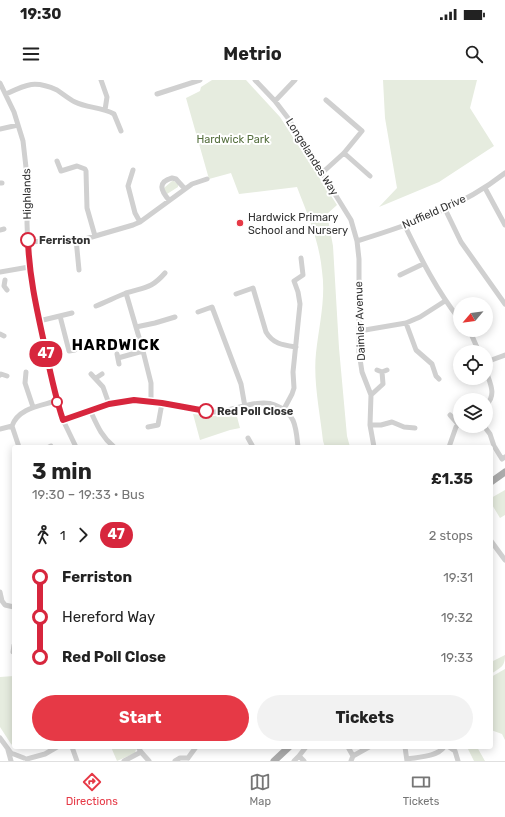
<!DOCTYPE html>
<meta charset="utf-8">
<style>
body{margin:0;font-family:Rubik,sans-serif;background:#f2f2f2;color:#222;height:100vh;display:flex;flex-direction:column;font-size:15px;white-space:nowrap}
*{box-sizing:border-box;margin:0}
p{font-size:13px;color:#767676}
.icon{flex:none;width:22px;height:22px;fill:none;stroke:currentColor;stroke-width:2;stroke-linecap:round;stroke-linejoin:round}
.map{position:relative;flex:1;overflow:hidden}
.drawer{position:absolute;left:12px;top:365px;width:481px;height:304px;display:flex;flex-direction:column;background:#fff;border-radius:4px;box-shadow:0 2px 10px #0003}
.drawer>*{flex:none}
.badge{padding:0 8px;border-radius:13px;font-size:14px;line-height:26px}
.needle{width:26px;rotate:241deg}
.controls{position:absolute;left:453px;top:217px;display:grid;gap:8px}
.controls a{display:grid;place-items:center;width:40px;height:40px;border-radius:50%;background:#fff;box-shadow:0 2px 10px #0003;font-size:20px}
.map>.badge{position:absolute;translate:-50% -50%;box-shadow:0 0 0 2px #fff}
.legs{display:flex;align-items:center;gap:6px;height:44px;padding:0 20px;font-size:13px}
.legs p{margin-inline-start:auto}
.overview{display:flex;align-items:center;justify-content:space-between;height:68px;padding:0 20px}
h1{font-size:22px;font-weight:700;line-height:30px}
.cta{display:flex;gap:8px;margin-top:auto;padding:8px 20px}
.cta a{flex:1;height:46px;border-radius:24px;background:#e63946;color:#fff;font-size:16px;font-weight:700;line-height:46px;text-align:center}
.cta a+a{background:#f2f2f2;color:#222}
ul{padding:0 20px;list-style:none}
li{display:flex;align-items:center;gap:14px;height:40px;font-size:15px}
li i{display:grid;place-items:center;width:6px;height:100%;margin:0 5px;background:currentColor}
li i::after{content:'';width:10px;height:10px;margin:-5px;border:3px solid;border-radius:50%;background:#fff}
li p{margin-inline-start:auto}
li:first-child i{background:linear-gradient(#0000 50%,currentColor 0)}
li:last-child i{background:linear-gradient(currentColor 50%,#0000 0)}
.status{display:flex;justify-content:space-between;align-items:center;height:28px;padding:0 20px;background:#fff;direction:ltr}
.status svg{height:11px;fill:currentColor}
header{display:flex;justify-content:space-between;align-items:center;height:52px;padding:0 20px;background:#fff;font-size:18px;font-weight:700}
.tab-bar{display:flex;justify-content:space-around;align-items:center;height:56px;border-top:1px solid #e0e0e0;background:#fff;font-size:11px;color:#767676}
.tab-bar a{display:grid;justify-items:center;gap:2px}
.tab-bar .on{color:#e63946}
.map>svg:first-child{display:block}
</style>
<div class="status"><b>19:30</b><svg viewBox="0 0 49 12"><path d="M0 12V9h3v3zM5 12V6h3v6zM10 12V3h3v9zM15 12V0h3v12zM26 1h20v11H26zM47 4h2v5h-2z"/></svg></div>
<header><svg class="icon" aria-label="menu" viewBox="0 0 24 24"><path d="M4 6h16M4 12h16M4 18h16"/></svg>Metrio<svg class="icon" aria-label="search" viewBox="0 0 24 24"><circle cx="10" cy="10" r="6"/><path d="M15 15l6 6"/></svg></header>
<div class="map">
<svg width="505" height="681" viewBox="0 0 505 681">
<rect width="100%" height="100%" fill="#fff"/>
<!-- green -->
<path fill="#e6ecdf" d="M 212,0 L 246,0 L 280,37 L 337,125 L 327,134 L 333,166 L 339,268 L 347,356 L 350,367 L 325,367 L 323,361 C 320,333 313,301 316,273 C 319,246 326,218 322,191 C 319,160 308,136 297,107 L 239,114 L 231,93 L 209,99 L 186,18 L 200,11 L 201,7 Z
M 383,0 L 477,0 L 470,28 L 494,66 L 439,102 L 379,127 L 397,108 L 385,38 Z
M 172,101 L 174,101 L 178,104 L 178,107 L 167,114 L 165,113 L 164,108 Z
M 236,333 L 240,348 L 230,350 L 200,360 L 193,334 L 202,335 L 206,337 Z
M 505,410 L 505,435 L 500,438 L 491,423 L 491,418 Z
M 505,575 C 505,587 501,587 491,594 L 491,582 Z
M 505,589 L 505,660 L 502,654 L 491,650 L 491,597 Z
M 14,596 L 14,666 L 11,664 L 0,647 L 0,597 Z
M 111,667 L 135,667 L 136,669 L 135,673 L 117,681 Z
M 467,667 L 477,667 L 485,681 L 474,681 Z"/>
<g fill="none" stroke-linecap="round" stroke-linejoin="round">
<!-- minor -->
<path stroke="#d0d0d0" stroke-width="5" d="M 101,0 L 107,17 L 105,30
M 255,0 L 275,21 L 288,38 L 351,140 L 357,161 L 359,179 L 359,272 L 362,292 L 371,315 L 370,345 L 374,367
M 0,3 L 14,32 L 23,61 L 28,105 L 27,143 L 28,171 L 34,214 L 56,321 L 63,340 L 76,367
M 6,14 C 27,4 35,0 57,10 C 63,14 69,19 75,22 C 87,28 102,27 114,34 L 121,51
M 157,14 L 200,0
M 275,21 L 295,0
M 0,49 L 18,45
M 344,73 L 370,96
M 57,81 L 61,91 L 77,86 L 85,89 L 86,91 L 87,128 L 95,156
M 133,90 L 128,106 L 135,133 L 140,142
M 322,93 L 344,73 L 362,51 L 326,20
M 0,103 L 2,103
M 485,108 L 505,145
M 169,120 C 161,111 157,102 172,98 L 176,99 L 185,109
M 445,129 L 461,162 L 505,224
M 405,146 C 421,179 437,211 460,240
M 0,150 L 4,149
M 76,159 L 79,190
M 357,161 C 409,145 462,127 505,93
M 28,162 L 85,159 L 133,145 L 140,142 L 192,104 L 207,99
M 0,192 L 29,187
M 400,195 L 423,184
M 5,200 L 4,206 L 7,210
M 126,213 L 143,271 L 151,303 L 151,321
M 236,214 L 253,208 L 266,252 C 273,264 283,265 296,267
M 96,226 C 106,222 116,217 126,213 C 145,207 151,209 165,193
M 198,232 L 212,227 L 241,304 L 245,327
M 60,236 L 69,271 L 75,270
M 39,241 L 72,233
M 406,243 L 416,270 L 432,284 L 436,296 L 439,299
M 136,247 L 155,243 L 175,237
M 467,250 L 472,256 L 479,272
M 359,251 L 406,243 L 420,237 L 445,221
M 0,254 L 4,256
M 117,274 L 119,284
M 118,278 L 143,271
M 486,282 L 505,275
M 377,290 L 382,292 L 387,290
M 486,291 C 490,303 497,315 486,325
M 26,292 L 25,303 L 33,327
M 91,294 L 103,307 L 109,324
M 0,295 L 1,294 L 7,296
M 96,298 L 102,294
M 371,315 L 383,304 L 382,292
M 284,329 L 292,314 L 294,308 L 293,292 L 300,224 L 298,212 L 294,201 L 303,195 L 301,178
M 90,330 C 97,345 101,356 114,367
M 450,335 L 458,344
M 63,340 C 71,336 80,333 89,330 C 114,322 134,318 161,323 C 178,326 197,333 215,332 C 233,331 259,318 275,325 C 296,333 296,348 298,367
M 370,345 L 381,345 L 392,342 L 404,347 L 415,348
M 12,346 L 19,367
M 484,346 L 490,354 L 494,366 L 502,379 L 505,377
M 148,347 L 158,345 L 162,323
M 0,349 L 12,346 C 18,328 40,326 56,321
M 248,358 L 253,367
M 49,367 L 51,366
M 449,367 L 456,347 L 460,343
M 491,461 L 505,480
M 0,512 L 2,521 L 5,525 L 14,527
M 13,572 L 14,565
M 0,658 L 11,673 L 24,678
M 72,667 L 77,681
M 138,667 L 141,672 L 149,681
M 348,667 L 353,676 L 351,681
M 405,667 L 407,681
M 449,667 L 455,671 L 458,681
M 8,670 L 11,681
M 299,676 L 306,667
M 353,676 L 369,667
M 188,678 L 196,667
M 27,679 L 45,674 L 57,667
M 407,679 C 418,677 437,677 444,667
M 124,681 L 141,672
M 175,681 L 180,678 L 188,678
M 294,681 L 299,676 L 304,681"/>
<!-- major -->
<path stroke="#ababab" stroke-width="7" d="M 491,402 L 505,392
M 274,681 L 289,667"/>
</g>
<g fill="none" stroke-linecap="round" stroke-linejoin="round">
<!-- line-1 casing -->
<g stroke="#fff" stroke-width="9">
<path id="line-1" d="M 28,160 C 29,194 36,226 43,258 C 49,286 54,313 63,340 L 109,324 L 134,320 L 162,323 L 206,331"/>
</g>
<!-- line-1 -->
<use href="#line-1" stroke="#d7263d" stroke-width="6"/>
</g>
<!-- markers -->
<circle fill="#e63946" stroke="#fff" stroke-width="1.5" cx="240" cy="143" r="4"/>
<g fill="#fff" stroke="#d7263d" stroke-width="2">
<circle cx="28" cy="160" r="7"/>
<circle cx="57" cy="322" r="5"/>
<circle cx="206" cy="331" r="7"/>
</g>
<g text-anchor="middle" dominant-baseline="central" stroke-width="4" stroke-linejoin="round" paint-order="stroke">
<!-- park labels -->
<g font-size="11" fill="#56703f" stroke="#fff">
<text x="233" y="59">Hardwick Park</text>
</g>
<!-- street labels -->
<g font-size="11" fill="#333" stroke="#fff">
<text transform="translate(312 77) rotate(58)">Longelandes Way</text>
<text transform="translate(27 114) rotate(-91)">Highlands</text>
<text transform="translate(434 132) rotate(-24)">Nuffield Drive</text>
<text transform="translate(360 241) rotate(-92)">Daimler Avenue</text>
</g>
<!-- poi labels -->
<g font-size="11" fill="#333" stroke="#fff" text-anchor="start">
<text x="248" y="137">Hardwick Primary<tspan x="248" dy="13">School and Nursery</tspan></text>
</g>
<!-- stop labels -->
<g font-size="11" font-weight="bold" fill="#333" stroke="#fff" text-anchor="start">
<text x="39" y="160">Ferriston</text>
<text x="217" y="331">Red Poll Close</text>
</g>
<!-- district labels -->
<g font-size="15" font-weight="bold" letter-spacing="1" fill="#000" stroke="#fff">
<text x="116" y="265">HARDWICK</text>
</g>
</g>
</svg>
<div class="controls">
<a><svg class="needle" viewBox="-14 -14 28 28"><path d="M0-13l5 13h-10z" fill="#e53935"/><path d="M0 13l5-13h-10z" fill="#767676"/></svg></a>
<a><svg class="icon" aria-label="locate" viewBox="0 0 24 24"><circle cx="12" cy="12" r="6"/><path d="M12 2v4M12 18v4M2 12h4M18 12h4"/></svg></a>
<a><svg class="icon" aria-label="layers" viewBox="0 0 24 24"><path d="M12 4l9 5-9 5-9-5zM3 14l9 5 9-5"/></svg></a>
</div>
<b class="badge" style="left:46px;top:274px;background:#d7263d;color:#fff">47</b>
<section class="drawer">
<div class="overview"><div><h1>3 min</h1><p>19:30 – 19:33 · Bus</p></div><b>£1.35</b></div>
<div class="legs"><svg class="icon" aria-label="walk" viewBox="0 0 24 24"><circle cx="13" cy="4" r="2"/><path d="M13 8l-2 6 4 7M11 14l-3 7M7 12l3-4h3l4 4"/></svg>1<svg class="icon" aria-label="forward" viewBox="0 0 24 24"><path d="M9 5l7 7-7 7"/></svg><b class="badge" style="background:#d7263d;color:#fff">47</b><p>2 stops</p></div>
<ul>
<li><i style="color:#d7263d"></i><b>Ferriston</b><p>19:31</p></li>
<li><i style="color:#d7263d"></i><span>Hereford Way</span><p>19:32</p></li>
<li><i style="color:#d7263d"></i><b>Red Poll Close</b><p>19:33</p></li>
</ul>
<div class="cta"><a>Start</a><a>Tickets</a></div>
</section>
</div>
<nav class="tab-bar">
<a class="on"><svg class="icon" aria-label="directions" viewBox="0 0 24 24"><path d="M12 3l9 9-9 9-9-9zM9 14v-3h6M13 9l2 2-2 2"/></svg>Directions</a>
<a><svg class="icon" aria-label="map" viewBox="0 0 24 24"><path d="M3 6l6-2 6 2 6-2v14l-6 2-6-2-6 2zM9 4v14M15 6v14"/></svg>Map</a>
<a><svg class="icon" aria-label="tickets" viewBox="0 0 24 24"><path d="M3 7h18v10H3zM15 7v10"/></svg>Tickets</a>
</nav>
